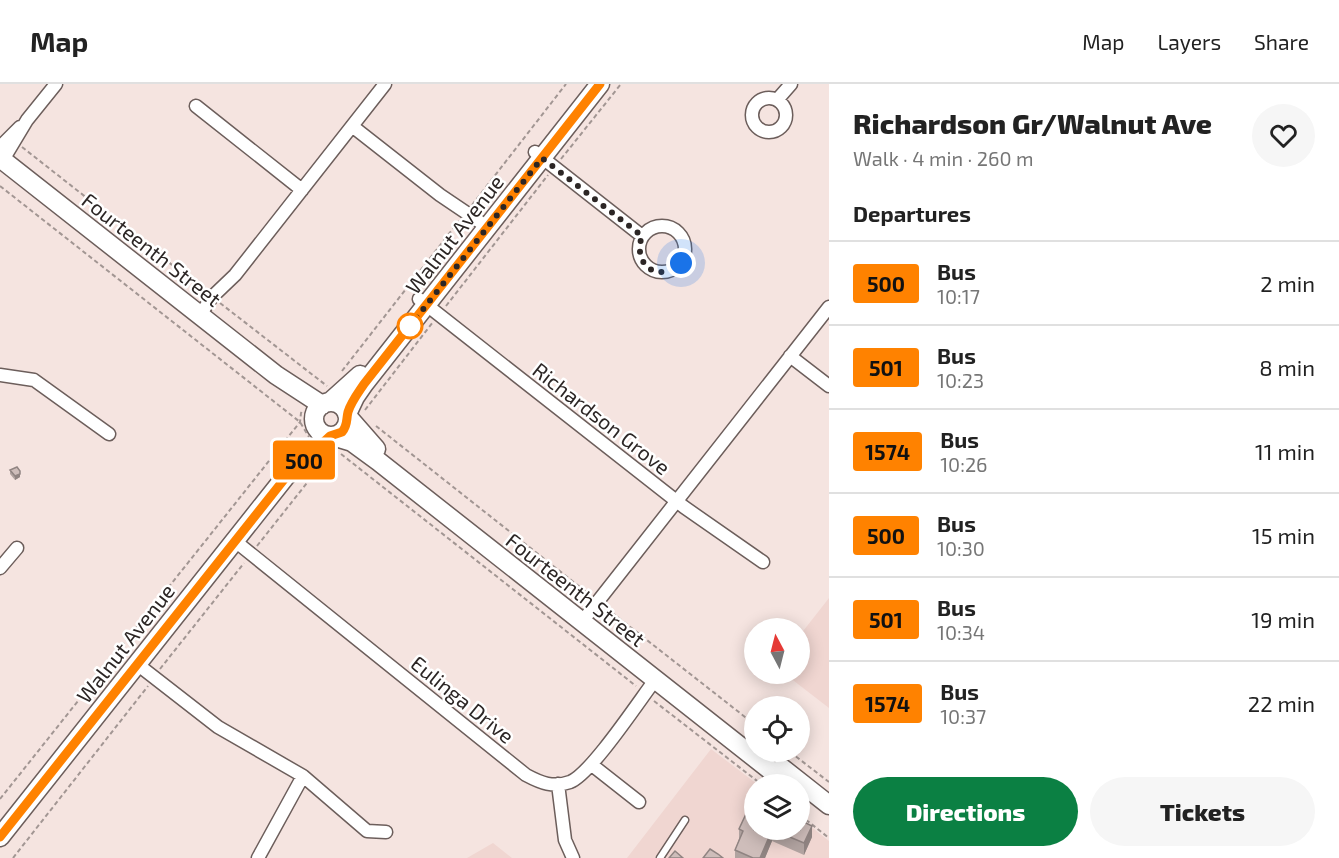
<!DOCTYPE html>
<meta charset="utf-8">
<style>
body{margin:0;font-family:"Exo 2",sans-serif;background:#f6f6f6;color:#222;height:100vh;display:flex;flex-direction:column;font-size:22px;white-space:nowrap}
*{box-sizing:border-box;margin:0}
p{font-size:20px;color:#767676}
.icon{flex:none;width:33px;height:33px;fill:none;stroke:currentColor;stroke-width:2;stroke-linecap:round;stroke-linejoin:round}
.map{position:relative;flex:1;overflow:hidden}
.drawer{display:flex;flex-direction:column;background:#fff;width:510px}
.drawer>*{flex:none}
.badge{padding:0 12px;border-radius:4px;font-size:21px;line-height:39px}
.needle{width:39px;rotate:353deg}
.tools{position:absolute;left:744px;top:534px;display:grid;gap:12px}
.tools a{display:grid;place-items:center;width:66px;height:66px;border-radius:50%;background:#fff;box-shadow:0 3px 15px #0003;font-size:30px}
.you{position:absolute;width:30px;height:30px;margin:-15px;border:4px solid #fff;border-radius:50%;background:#1a73e8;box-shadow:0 0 0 9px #1a73e833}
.map>.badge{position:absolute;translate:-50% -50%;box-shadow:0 0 0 3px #fff}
h2{padding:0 24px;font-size:22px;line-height:54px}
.round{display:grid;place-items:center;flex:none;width:63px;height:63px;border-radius:32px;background:#f6f6f6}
.headline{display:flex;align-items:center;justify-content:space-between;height:102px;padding:0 24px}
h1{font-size:28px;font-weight:800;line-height:45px}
.cta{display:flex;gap:12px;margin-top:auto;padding:12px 24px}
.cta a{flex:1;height:69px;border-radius:36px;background:#0b8043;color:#fff;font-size:24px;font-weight:800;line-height:69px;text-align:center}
.cta a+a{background:#f6f6f6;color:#222}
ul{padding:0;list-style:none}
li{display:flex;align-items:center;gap:18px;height:84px;padding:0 24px;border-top:2px solid #e0e0e0}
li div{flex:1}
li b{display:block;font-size:22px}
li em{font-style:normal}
li .badge{min-width:66px;font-weight:700;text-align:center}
header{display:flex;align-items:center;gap:36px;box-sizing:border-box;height:84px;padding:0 30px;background:#fff;border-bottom:2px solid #e0e0e0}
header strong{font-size:28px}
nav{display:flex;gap:33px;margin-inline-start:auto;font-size:21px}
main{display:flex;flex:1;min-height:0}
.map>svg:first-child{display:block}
</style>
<header>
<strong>Map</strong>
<nav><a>Map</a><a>Layers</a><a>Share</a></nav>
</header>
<main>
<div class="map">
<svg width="829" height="774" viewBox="0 0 829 774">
<rect width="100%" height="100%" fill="#f5e4e0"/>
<!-- built -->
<path fill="#f0d6d1" d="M 829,514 L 829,624 L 785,590 L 800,590 L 800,551 Z
M 711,665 L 757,700 L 754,700 L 754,746 L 800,746 L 800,734 L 829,757 L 829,774 L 627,774 Z
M 493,759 L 512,774 L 467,774 Z"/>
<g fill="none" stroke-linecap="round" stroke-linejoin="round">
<!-- lane casing -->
<g stroke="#6c5e5b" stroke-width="9">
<path id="lane" d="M 660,774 L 685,736"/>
</g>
<!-- street casing -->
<g stroke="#6c5e5b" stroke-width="15">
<path id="street" d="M752 31a17 17 0 1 1 34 0a17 17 0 1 1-34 0Z
M 777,16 L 791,0
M 196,22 L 302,106
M 352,42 L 440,111 L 480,138 L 485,147
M 0,63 L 20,43
M 535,68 L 642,152
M 3,76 L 27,36 L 56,0
M639 165a23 23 0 1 1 46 0a23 23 0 1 1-46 0Z
M 419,215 L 684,423 L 763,478
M 200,231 L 212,213 L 235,191 L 385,0
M 790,272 L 829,302
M 0,291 L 34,296 L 109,350
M 235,457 L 526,691 C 541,699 553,704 570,698 C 591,690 639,617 655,596
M 0,484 L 17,464
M 588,530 L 829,223
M 137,580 L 218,643 L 303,692 L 367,747 L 386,748
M 592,681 L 639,718
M 558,700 L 565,756 L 573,774
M 258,774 L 303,692"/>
</g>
<!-- secondary casing -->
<g stroke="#6c5e5b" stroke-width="21">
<path id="secondary" d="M 0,74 L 276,291 L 322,321
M 330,318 L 360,291
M314 335a17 17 0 1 1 34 0a17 17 0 1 1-34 0Z
M 347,330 L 355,313 L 364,300 L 600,0
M 348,333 L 376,365
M 332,352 L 352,358 L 378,377 L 788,700
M 782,684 L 829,721
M 0,753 L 286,392 L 330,352"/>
</g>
<!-- path -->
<path stroke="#a29693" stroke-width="2" stroke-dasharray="4.5 3" stroke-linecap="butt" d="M 22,63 L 204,206
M 561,75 L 621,0
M 0,102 L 300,338 L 309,353
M 472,121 L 566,0
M 220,219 L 327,302
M 446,222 L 548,91
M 342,287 L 459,137
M 365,326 L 433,238
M 376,342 L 590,511
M 341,370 L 636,602
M 257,462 L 326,375
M 606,524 L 754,640
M 160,585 L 244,479
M 654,617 L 761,700
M 790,668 L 829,698
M 0,715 L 300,338 L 301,329 L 303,326
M 800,731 L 829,754
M 13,774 L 148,602"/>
<!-- lane -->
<use href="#lane" stroke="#fff" stroke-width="6"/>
<!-- street -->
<use href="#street" stroke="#fff" stroke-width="12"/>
<!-- secondary -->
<use href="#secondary" stroke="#fff" stroke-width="18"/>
</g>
<!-- wall -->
<path fill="#b1a3a0" d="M 10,386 L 20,387 L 20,393 L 15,396 L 10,390 Z
M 751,732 L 800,746 L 812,753 L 804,771 L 772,757 L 765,774 L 735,774 L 735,766 L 739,755 L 739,745 Z"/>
<!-- shaded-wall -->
<path fill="#908482" d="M 20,390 L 20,393 L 15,396 L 15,392 Z
M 812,742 L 812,753 L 804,771 L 804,759 Z
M 772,746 L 772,757 L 765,774 L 760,774 Z"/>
<!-- building -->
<path fill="#cebdba" stroke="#908482" stroke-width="1.5" d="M 17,383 L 20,387 L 20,390 L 15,392 L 10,386 Z
M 754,725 L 754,746 L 772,746 L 760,774 L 753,774 L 735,766 L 743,747 L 739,745 L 746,730 L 751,732 Z
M 800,736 L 812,742 L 804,759 L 773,746 L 800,746 Z
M 710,765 L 718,770 L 723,774 L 703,774 Z
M 675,767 L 683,774 L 669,774 Z"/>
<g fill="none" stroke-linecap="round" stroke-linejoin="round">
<!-- line casing -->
<g stroke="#fff" stroke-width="14">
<path id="line" d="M 0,753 L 286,393 L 330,352 L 342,348 C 348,341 346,336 348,328 C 351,318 358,309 364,300 L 600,0"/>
</g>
<!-- line -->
<use href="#line" stroke="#ff8200" stroke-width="9"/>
<!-- walk -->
<path stroke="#2c2625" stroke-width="6" stroke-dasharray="0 10.8" d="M 410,242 L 542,74 L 642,152 C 632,181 658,200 681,179"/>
</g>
<!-- markers -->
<circle fill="#fff" stroke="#ff8200" stroke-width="3" cx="410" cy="242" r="12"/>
<g text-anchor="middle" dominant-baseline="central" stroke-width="5" stroke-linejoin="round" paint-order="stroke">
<!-- street labels -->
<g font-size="21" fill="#2c2625" stroke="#fff">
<text transform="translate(454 150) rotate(-52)">Walnut Avenue</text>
<text transform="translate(152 165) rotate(38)">Fourteenth Street</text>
<text transform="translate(602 334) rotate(38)">Richardson Grove</text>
<text transform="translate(576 505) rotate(38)">Fourteenth Street</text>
<text transform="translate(125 559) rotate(-52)">Walnut Avenue</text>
<text transform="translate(463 615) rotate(39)">Eulinga Drive</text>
</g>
</g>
</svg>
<div class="tools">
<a><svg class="needle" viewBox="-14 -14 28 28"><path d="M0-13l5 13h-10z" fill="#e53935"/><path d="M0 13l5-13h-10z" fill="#767676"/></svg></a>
<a><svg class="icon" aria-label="locate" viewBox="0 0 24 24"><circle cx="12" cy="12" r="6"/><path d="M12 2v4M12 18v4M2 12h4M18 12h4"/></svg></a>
<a><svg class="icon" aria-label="layers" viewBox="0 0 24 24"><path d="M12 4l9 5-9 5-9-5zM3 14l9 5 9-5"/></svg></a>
</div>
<div class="you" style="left:681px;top:179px"></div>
<b class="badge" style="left:304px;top:376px;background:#ff8200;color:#111">500</b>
</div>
<section class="drawer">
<div class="headline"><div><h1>Richardson Gr/Walnut Ave</h1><p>Walk · 4 min · 260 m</p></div><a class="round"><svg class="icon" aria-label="heart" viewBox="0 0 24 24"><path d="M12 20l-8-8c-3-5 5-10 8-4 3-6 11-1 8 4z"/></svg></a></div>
<h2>Departures</h2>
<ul>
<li><span class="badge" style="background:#ff8200;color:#111">500</span><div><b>Bus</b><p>10:17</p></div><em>2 min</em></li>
<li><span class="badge" style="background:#ff8200;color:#111">501</span><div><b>Bus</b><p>10:23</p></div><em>8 min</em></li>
<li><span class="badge" style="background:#ff8200;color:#111">1574</span><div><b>Bus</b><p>10:26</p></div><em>11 min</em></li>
<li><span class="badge" style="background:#ff8200;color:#111">500</span><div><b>Bus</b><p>10:30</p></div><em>15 min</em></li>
<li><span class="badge" style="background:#ff8200;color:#111">501</span><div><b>Bus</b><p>10:34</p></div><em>19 min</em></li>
<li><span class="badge" style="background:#ff8200;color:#111">1574</span><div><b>Bus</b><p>10:37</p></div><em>22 min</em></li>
</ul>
<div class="cta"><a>Directions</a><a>Tickets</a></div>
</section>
</main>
